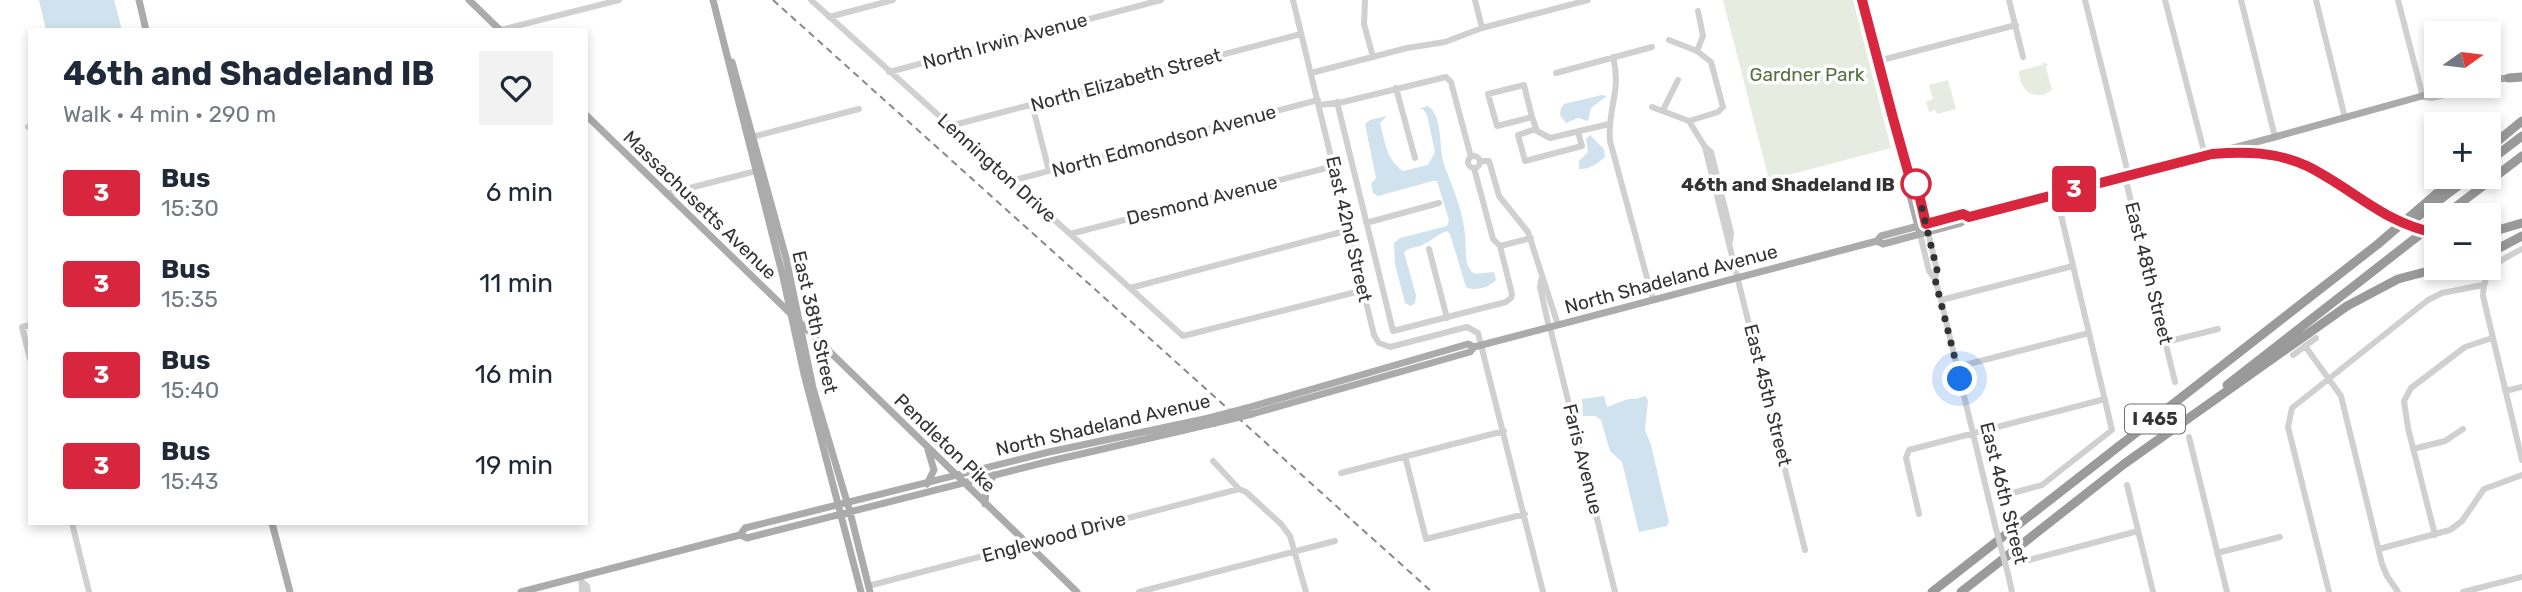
<!DOCTYPE html>
<meta charset="utf-8">
<style>
body{margin:0;font-family:Rubik,sans-serif;background:#f2f2f3;color:#1f2937;height:100vh;display:flex;flex-direction:column;font-size:26px;white-space:nowrap}
*{box-sizing:border-box;margin:0}
p{font-size:23px;color:#747a83}
.icon{flex:none;width:38px;height:38px;fill:none;stroke:currentColor;stroke-width:2;stroke-linecap:round;stroke-linejoin:round}
.map{position:relative;flex:1;overflow:hidden}
.drawer{position:absolute;left:28px;top:28px;width:560px;height:497px;display:flex;flex-direction:column;background:#fff;border-radius:0px;box-shadow:0 4px 10px #0003}
.drawer>*{flex:none}
.badge{padding:0 14px;border-radius:5px;font-size:24px;line-height:46px}
.needle{width:46px;rotate:76deg}
.buttons{position:absolute;left:2424px;top:21px;display:grid;gap:14px}
.buttons a{display:grid;place-items:center;width:77px;height:77px;border-radius:0px;background:#fff;box-shadow:0 4px 10px #0003;font-size:35px}
.you{position:absolute;width:35px;height:35px;margin:-18px;border:5px solid #fff;border-radius:50%;background:#1a73e8;box-shadow:0 0 0 10px #1a73e833}
.map>.badge{position:absolute;translate:-50% -50%;box-shadow:0 0 0 4px #fff}
.round{display:grid;place-items:center;flex:none;width:74px;height:74px;border-radius:0px;background:#f2f2f3}
.summary{display:flex;align-items:center;justify-content:space-between;height:119px;padding:0 35px}
h1{font-size:33px;font-weight:700;line-height:52px}
ul{padding:0;list-style:none}
li{display:flex;align-items:center;gap:21px;height:91px;padding:0 35px}
li div{flex:1}
li b{display:block;font-size:26px}
li em{font-style:normal}
li .badge{min-width:77px;font-weight:700;text-align:center}
.map>svg:first-child{display:block}
</style>
<div class="map">
<svg width="2522" height="592" viewBox="0 0 2522 592">
<rect width="100%" height="100%" fill="#fff"/>
<!-- green -->
<path fill="#e6ecdf" d="M 1723,0 L 1853,0 L 1891,148 L 1769,180 Z
M 2044,62 L 2048,65 L 2046,67 L 2052,90 C 2035,103 2019,90 2019,71 L 2042,65 Z
M 1948,80 L 1956,109 L 1937,114 L 1936,110 L 1929,112 L 1926,102 L 1933,99 L 1929,85 Z"/>
<!-- water -->
<path fill="#cfe2ee" d="M 39,0 L 114,0 L 122,30 L 46,30 Z
M 1602,95 L 1607,96 L 1591,108 L 1588,121 L 1578,118 L 1566,123 L 1560,115 L 1561,108 L 1564,104 Z
M 1428,106 C 1444,117 1438,150 1445,167 C 1453,188 1463,212 1465,234 C 1467,248 1462,266 1475,274 L 1494,272 L 1496,280 C 1490,287 1475,292 1466,287 L 1450,234 L 1447,231 C 1438,234 1434,239 1426,243 C 1419,248 1411,246 1404,252 L 1416,295 L 1415,303 L 1411,306 L 1405,303 L 1395,264 L 1394,243 L 1400,238 L 1447,226 L 1449,220 L 1437,181 L 1433,181 L 1385,194 L 1378,196 L 1373,193 L 1371,184 L 1376,178 L 1365,124 L 1370,120 L 1387,116 L 1380,123 C 1385,142 1386,159 1403,171 L 1428,165 L 1435,152 L 1427,115 L 1423,109 L 1418,109 Z
M 1590,135 L 1604,149 L 1605,157 C 1598,163 1589,170 1579,169 L 1579,161 L 1588,152 L 1586,139 Z
M 1604,396 L 1607,407 L 1628,399 L 1636,399 L 1645,396 L 1648,400 L 1645,430 L 1651,445 L 1669,522 L 1667,526 L 1639,532 L 1622,462 L 1610,451 L 1601,420 L 1595,416 L 1583,416 L 1582,399 Z"/>
<g fill="none" stroke-linecap="round" stroke-linejoin="round">
<!-- minor -->
<path stroke="#d0d0d0" stroke-width="6" d="M 811,0 L 1183,336 L 1364,290
M 1293,0 L 1374,335 L 1379,343 L 1390,347 L 1467,327 L 1478,333 L 1543,592
M 1365,0 L 1364,24 L 1373,57
M 1475,0 L 1482,28
M 2009,0 L 2023,57
M 2085,0 L 2127,169 L 2126,181 L 2175,382
M 2165,0 L 2205,155
M 2241,0 L 2275,137
M 2316,0 L 2345,118
M 2398,0 L 2423,97 L 2432,98 L 2462,91
M 829,17 L 893,0
M 501,30 L 619,0
M 1697,51 L 1703,36 L 1698,11
M 1613,57 C 1622,91 1607,109 1610,141 L 1653,300
M 1878,61 L 2016,25
M 889,72 L 1161,0
M 1311,73 L 1407,48 L 1445,42 L 1482,28 L 1588,0
M 1556,73 L 1652,47
M 1524,85 L 1532,117 L 1497,126 L 1488,94 Z
M 1396,88 L 1415,158
M 1337,102 L 1393,331 L 1506,302 L 1511,298 L 1512,294 L 1500,246 L 1493,239 L 1474,168
M 1032,104 L 1049,171
M 1319,105 L 1343,102 L 1446,77 L 1451,82 L 1471,157
M 1652,107 L 1689,121 L 1718,112 L 1723,107 L 1711,62 L 1697,51 L 1669,40
M 1663,110 L 1678,80
M 1532,117 L 1537,131 L 1550,138 L 1609,124
M 1689,121 L 1705,147 L 1711,152 L 1731,233 L 1730,241
M 950,126 L 1301,34
M 28,127 L 30,126
M 1536,129 L 1518,135 L 1525,161 L 1582,146 L 1578,132
M 752,137 L 859,109
M 1705,147 L 1805,550
M1468 162a6 6 0 1 1 12 0a6 6 0 1 1-12 0Z
M 1480,161 L 1489,161 L 1499,196 L 1528,232 L 1558,325
M 1011,181 L 1318,100
M 666,194 L 756,171
M 1366,223 L 1439,203
M 1928,232 L 1937,270 L 1935,279
M 1070,234 L 1334,166
M 1920,234 L 1929,271 L 1935,279 L 1941,300 L 1995,525
M 1500,246 L 1531,238
M 1429,249 L 1447,318
M 2522,249 C 2500,260 2483,268 2483,296 L 2522,460
M 1541,280 L 1540,287 L 1549,327
M 1130,288 L 1349,230
M 1941,300 L 2073,266
M 30,325 L 22,327 L 30,359
M 1550,327 L 1615,592
M 2166,342 L 2218,329
M 2305,346 L 2341,396 L 2382,564 L 2387,576 L 2398,592
M 2293,355 L 2316,338
M 1957,367 L 2089,333
M 2505,391 L 2522,387
M 2189,437 L 2227,592
M 2413,449 L 2445,441 L 2463,429
M 1405,456 L 1426,539 L 1525,514
M 1213,461 L 1239,489 L 1246,492 L 1281,524 L 1290,536 L 1306,592
M 1341,473 L 1504,431
M 2127,485 L 2153,592
M 2002,496 L 2042,485 L 2112,430 L 2056,194
M 1919,514 L 1906,458 L 1909,450 L 2105,399
M 72,523 L 89,592
M 2435,535 L 2408,428 L 2404,401 L 2411,388 L 2465,347 L 2492,338
M 2379,549 L 2450,530 L 2462,521 L 2484,489 L 2522,475
M 2217,553 L 2280,537
M 2029,560 L 2138,531
M 2008,574 L 2012,592
M 581,576 L 582,592
M 583,583 L 587,586 L 588,592
M 868,586 L 1239,489
M 1139,592 L 1335,541
M 2329,592 L 2288,427 L 2292,408 L 2428,300 L 2442,293 L 2483,285
M 2463,592 L 2522,577"/>
<!-- major -->
<path stroke="#ababab" stroke-width="7" d="M 139,0 L 146,30
M 469,0 L 500,30
M 713,0 L 783,277 L 804,374 L 861,592
M 1862,0 L 1893,118 L 1909,175 L 1917,186 L 1927,228
M 732,62 L 786,258 L 813,388 L 850,512 L 870,592
M 2488,80 L 2509,78
M 586,115 L 1077,592
M 1909,177 L 1908,188 L 1919,230
M 1877,241 L 1883,244 L 1961,223 L 1969,217 L 2275,137 L 2458,86
M 1247,408 L 1468,344 L 1474,347 L 1877,241 L 1881,236 L 1963,214 L 1969,217
M 1252,414 L 1470,352 L 1474,347
M 927,484 L 934,470 L 928,450
M 985,504 L 986,488 L 994,475
M 272,523 L 290,592
M 740,535 L 747,538 L 1042,463 L 1215,423
M 521,592 L 740,535 L 745,528 L 1049,452 L 1209,418"/>
<!-- highway -->
<path stroke="#9a9a9a" stroke-width="9" d="M 2509,78 L 2522,77
M 2488,149 L 2522,121
M 2212,154 C 2295,146 2322,178 2388,217
M 2488,162 L 2522,136
M 2445,215 L 2522,156
M 2413,220 L 2470,177
M 2488,233 L 2522,223
M 2488,254 L 2522,236
M 2227,385 L 2436,222
M 1932,592 L 2378,244 L 2456,177
M 1961,592 L 2124,464 L 2347,306 L 2398,279 L 2440,268"/>
<!-- rail -->
<path stroke="#888" stroke-width="2" stroke-dasharray="7 5" stroke-linecap="butt" d="M 773,0 L 1432,592"/>
<!-- minor-bridge -->
<path stroke="#d0d0d0" stroke-width="6" d="M 1995,525 L 2008,574"/>
<!-- major-bridge -->
<path stroke="#ababab" stroke-width="7" d="M 1209,418 L 1247,408
M 1215,423 L 1252,414"/>
<!-- highway-bridge -->
<path stroke="#9a9a9a" stroke-width="9" d="M 2388,217 L 2413,228 L 2436,233"/>
</g>
<g fill="none" stroke-linecap="round" stroke-linejoin="round">
<!-- line casing -->
<g stroke="#fff" stroke-width="16">
<path id="line" d="M 1862,0 L 1893,118 L 1909,175 L 1917,186 L 1926,224 L 1963,214 L 1969,217 L 2212,154 C 2245,151 2277,152 2307,166 C 2352,188 2385,224 2436,233"/>
</g>
<!-- line -->
<use href="#line" stroke="#d7263d" stroke-width="10"/>
<!-- walk -->
<path stroke="#333" stroke-width="7" stroke-dasharray="0 12.6" d="M 1916,184 L 1937,270 L 1935,279 L 1960,379"/>
</g>
<!-- markers -->
<circle fill="#fff" stroke="#d7263d" stroke-width="3.5" cx="1916" cy="184" r="14"/>
<g text-anchor="middle" dominant-baseline="central" stroke-width="7" stroke-linejoin="round" paint-order="stroke">
<!-- shield labels -->
<rect fill="#fff" stroke="#707070" stroke-width="2" x="2125" y="404.5" width="60" height="29" rx="5"/>
<g font-size="18" font-weight="bold" fill="#333">
<text x="2155" y="419">I 465</text>
</g>
<!-- street labels -->
<g font-size="19" fill="#333" stroke="#fff">
<text transform="translate(1005 41) rotate(-15)">North Irwin Avenue</text>
<text transform="translate(1126 80) rotate(-15)">North Elizabeth Street</text>
<text transform="translate(1164 141) rotate(-15)">North Edmondson Avenue</text>
<text transform="translate(997 168) rotate(42)">Lennington Drive</text>
<text transform="translate(1202 200) rotate(-14)">Desmond Avenue</text>
<text transform="translate(700 205) rotate(44)">Massachusetts Avenue</text>
<text transform="translate(1349 229) rotate(77)">East 42nd Street</text>
<text transform="translate(2149 273) rotate(76)">East 48th Street</text>
<text transform="translate(1671 279) rotate(-15)">North Shadeland Avenue</text>
<text transform="translate(815 322) rotate(77)">East 38th Street</text>
<text transform="translate(1768 395) rotate(76)">East 45th Street</text>
<text transform="translate(1103 425) rotate(-13)">North Shadeland Avenue</text>
<text transform="translate(945 443) rotate(44)">Pendleton Pike</text>
<text transform="translate(1583 459) rotate(76)">Faris Avenue</text>
<text transform="translate(2004 493) rotate(76)">East 46th Street</text>
<text transform="translate(1054 537) rotate(-15)">Englewood Drive</text>
</g>
<!-- park labels -->
<g font-size="19" fill="#56703f" stroke="#fff">
<text x="1807" y="74">Gardner Park</text>
</g>
<!-- stop labels -->
<g font-size="19" font-weight="bold" fill="#333" stroke="#fff" text-anchor="end">
<text x="1895" y="184">46th and Shadeland IB</text>
</g>
</g>
</svg>
<div class="buttons">
<a><svg class="needle" viewBox="-14 -14 28 28"><path d="M0-13l5 13h-10z" fill="#e53935"/><path d="M0 13l5-13h-10z" fill="#747a83"/></svg></a>
<a>+</a>
<a>−</a>
</div>
<div class="you" style="left:1960px;top:379px"></div>
<b class="badge" style="left:2074px;top:189px;background:#d7263d;color:#fff">3</b>
<section class="drawer">
<div class="summary"><div><h1>46th and Shadeland IB</h1><p>Walk · 4 min · 290 m</p></div><a class="round"><svg class="icon" aria-label="heart" viewBox="0 0 24 24"><path d="M12 20l-8-8c-3-5 5-10 8-4 3-6 11-1 8 4z"/></svg></a></div>
<ul>
<li><span class="badge" style="background:#d7263d;color:#fff">3</span><div><b>Bus</b><p>15:30</p></div><em>6 min</em></li>
<li><span class="badge" style="background:#d7263d;color:#fff">3</span><div><b>Bus</b><p>15:35</p></div><em>11 min</em></li>
<li><span class="badge" style="background:#d7263d;color:#fff">3</span><div><b>Bus</b><p>15:40</p></div><em>16 min</em></li>
<li><span class="badge" style="background:#d7263d;color:#fff">3</span><div><b>Bus</b><p>15:43</p></div><em>19 min</em></li>
</ul>
</section>
</div>
